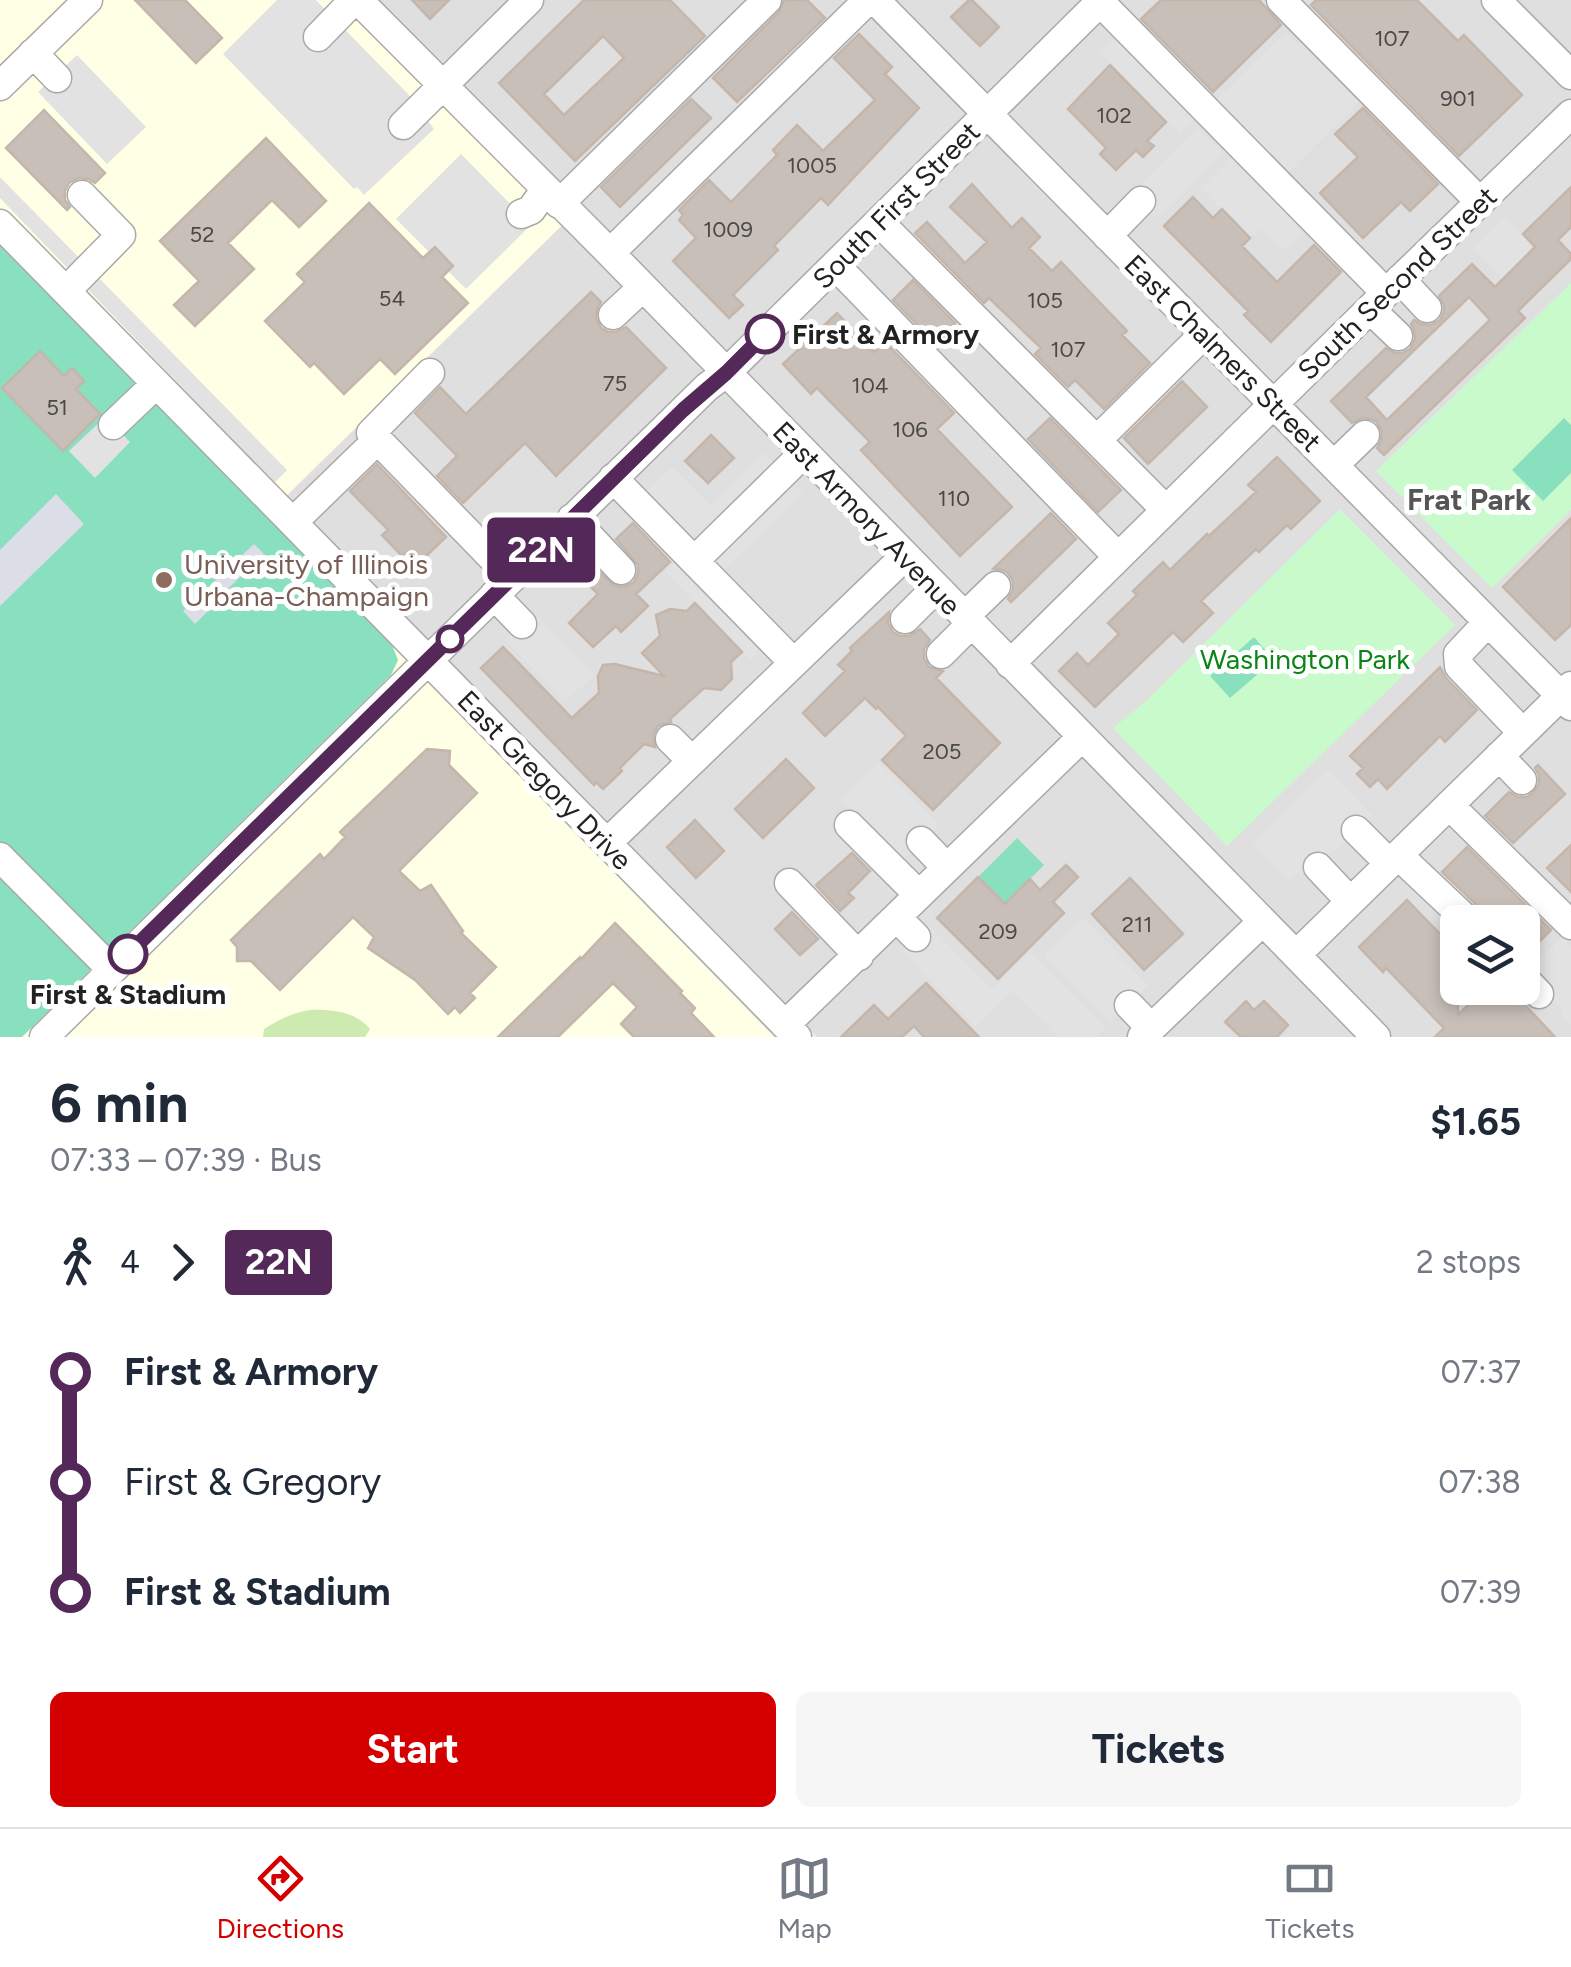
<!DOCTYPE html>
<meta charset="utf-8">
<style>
body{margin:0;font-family:Figtree,sans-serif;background:#f6f6f7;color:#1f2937;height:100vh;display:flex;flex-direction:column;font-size:38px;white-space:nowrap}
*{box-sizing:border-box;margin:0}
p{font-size:32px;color:#747a83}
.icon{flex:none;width:55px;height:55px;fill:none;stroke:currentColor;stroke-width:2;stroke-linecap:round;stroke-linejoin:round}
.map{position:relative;height:1037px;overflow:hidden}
.side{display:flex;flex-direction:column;background:#fff;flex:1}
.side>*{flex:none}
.badge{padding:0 20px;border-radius:8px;font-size:35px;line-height:65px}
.fabs{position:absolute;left:1440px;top:905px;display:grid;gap:20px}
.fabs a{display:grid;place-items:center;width:100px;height:100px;border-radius:15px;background:#fff;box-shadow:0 5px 15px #0003;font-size:50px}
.map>.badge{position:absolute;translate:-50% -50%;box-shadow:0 0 0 5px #fff}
.legs{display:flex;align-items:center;gap:15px;height:110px;padding:0 50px;font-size:32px}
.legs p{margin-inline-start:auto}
.headline{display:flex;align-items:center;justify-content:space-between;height:170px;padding:0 50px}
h1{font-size:55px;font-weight:700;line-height:75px}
.button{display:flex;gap:20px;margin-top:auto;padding:20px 50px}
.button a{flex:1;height:115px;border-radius:15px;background:#d40000;color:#fff;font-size:40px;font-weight:700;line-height:115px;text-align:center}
.button a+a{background:#f6f6f7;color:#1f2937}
ul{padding:0 50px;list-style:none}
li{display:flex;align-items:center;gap:35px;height:110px;font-size:38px}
li i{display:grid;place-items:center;width:15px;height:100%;margin:0 12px;background:currentColor}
li i::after{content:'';width:25px;height:25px;margin:-12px;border:8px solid;border-radius:50%;background:#fff}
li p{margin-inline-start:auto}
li:first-child i{background:linear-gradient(#0000 50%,currentColor 0)}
li:last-child i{background:linear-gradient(currentColor 50%,#0000 0)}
.menu{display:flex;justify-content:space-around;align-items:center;height:140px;border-top:2px solid #e0e1e3;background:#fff;font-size:28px;color:#747a83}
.menu a{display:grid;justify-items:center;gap:5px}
.menu .current{color:#d40000}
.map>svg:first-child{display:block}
</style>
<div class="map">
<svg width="1571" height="1037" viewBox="0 0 1571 1037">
<rect width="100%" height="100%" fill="#f2efe9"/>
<!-- residential -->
<path fill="#e0dfdf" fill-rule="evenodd" d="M 376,0 L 1571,0 L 1571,1037 L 817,1037 L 287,496 L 580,208 ZM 1458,922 L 1522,922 L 1522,988 L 1458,988 Z"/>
<!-- education -->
<path fill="#ffffe5" d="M 0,0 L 342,0 L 564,223 L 265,516 L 774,1037 L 0,1037 Z"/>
<!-- grass -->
<path fill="#cdebb0" d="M 309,1010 C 331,1009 357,1012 370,1029 L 365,1037 L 263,1037 L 264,1029 C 278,1020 292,1013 309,1010 Z"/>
<!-- park -->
<path fill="#c8facc" d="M 1571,283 L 1571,510 L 1492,588 L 1376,471 Z
M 1340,509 L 1455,625 L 1227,846 L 1113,728 L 1146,701 Z"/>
<!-- pitch -->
<path fill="#88e0be" d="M 0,245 L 392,645 L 398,660 L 391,675 L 22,1037 L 0,1037 Z
M 1564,418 L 1571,425 L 1571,473 L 1543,501 L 1512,470 Z
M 1254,637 L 1274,660 L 1230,698 L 1210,676 Z
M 1017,838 L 1044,865 L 1005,904 L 978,877 Z"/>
<!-- parking -->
<path fill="#e2e2e2" d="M 277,0 L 316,0 L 408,94 L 434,129 L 364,195 L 357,187 L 354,189 L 223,54 Z
M 1122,32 L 1201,113 L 1180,134 L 1100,52 Z
M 1286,32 L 1299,46 L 1304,41 L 1362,99 L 1281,179 L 1210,107 Z
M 77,55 L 146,127 L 107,164 L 38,92 Z
M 1198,127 L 1224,153 L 1157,219 L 1132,194 Z
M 1236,152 L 1309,226 L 1284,251 L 1261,228 L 1250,238 L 1200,188 Z
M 461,154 L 531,225 L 466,289 L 396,219 Z
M 0,177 L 287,470 L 274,483 L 0,198 Z
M 1506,216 L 1535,247 L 1502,279 L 1473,249 Z
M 1472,264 L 1525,318 L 1384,455 L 1331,401 Z
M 103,419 L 107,419 L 130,442 L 95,478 L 69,451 Z
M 764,453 L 803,494 L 715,578 L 773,638 L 750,660 L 665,572 L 687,550 L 638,499 L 672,467 L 710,505 Z
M 534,613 L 594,675 L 565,702 L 505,640 Z
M 879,763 L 939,824 L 901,861 L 841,800 Z
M 1328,770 L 1372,815 L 1308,877 L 1301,870 L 1290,881 L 1253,844 Z
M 1083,918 L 1148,985 L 1110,1023 L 1044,956 Z
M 929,925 L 992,989 L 1030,952 L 1106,1028 L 1096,1037 L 1057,1037 L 1012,991 L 975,1027 L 902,951 Z
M 1562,937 L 1571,947 L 1571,1025 L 1560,1014 L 1563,1010 L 1525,973 Z"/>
<!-- plaza -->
<path fill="#dddde8" d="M 56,494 L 84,524 L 0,606 L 0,550 Z
M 254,544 L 264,554 L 208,608 L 209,610 L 195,624 L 183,611 Z"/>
<!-- building -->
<path fill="#c7bfb8" stroke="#c4b6ab" stroke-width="2.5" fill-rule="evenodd" d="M 135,0 L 185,0 L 222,38 L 196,63 Z
M 412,0 L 449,0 L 430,19 Z
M 584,0 L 670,0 L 705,36 L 575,161 L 499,83 ZM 603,36 L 624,58 L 564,115 L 544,94 Z
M 784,0 L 807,0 L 825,18 L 737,102 L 713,78 L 779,12 Z
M 969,0 L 972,0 L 999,27 L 980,46 L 951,17 Z
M 1161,0 L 1259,0 L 1281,25 L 1213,92 L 1141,19 Z
M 1316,0 L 1417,0 L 1458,41 L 1464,35 L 1522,95 L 1459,156 L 1311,5 Z
M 859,34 L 892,67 L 885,74 L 919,108 L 828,205 L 821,198 L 774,246 L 778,250 L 733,295 L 743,305 L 729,318 L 673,261 L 696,238 L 679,220 L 683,215 L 679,210 L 709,180 L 731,202 L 777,155 L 773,150 L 797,125 L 823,151 L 875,100 L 834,58 Z
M 1110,65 L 1166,122 L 1147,141 L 1154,146 L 1143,157 L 1136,150 L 1116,170 L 1100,154 L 1106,148 L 1068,109 Z
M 691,99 L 711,118 L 620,207 L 601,187 Z
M 1363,108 L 1438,184 L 1410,211 L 1401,202 L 1363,238 L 1320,193 L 1358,157 L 1335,134 Z
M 44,110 L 105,173 L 95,183 L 88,179 L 79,178 L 69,183 L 65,191 L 65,200 L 70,207 L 67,210 L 6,148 Z
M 266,138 L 326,201 L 299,227 L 272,200 L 228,243 L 254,269 L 195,326 L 174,305 L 199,281 L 160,241 Z
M 972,184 L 1012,228 L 1022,218 L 1040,237 L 1029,248 L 1052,271 L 1061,262 L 1127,331 L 1122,335 L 1150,363 L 1104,409 L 1075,380 L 1068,387 L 1035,354 L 1041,348 L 989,298 L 984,303 L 915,233 L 927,222 L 965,263 L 987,242 L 950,207 Z
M 1571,187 L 1571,227 L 1558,240 L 1571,254 L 1571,259 L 1518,311 L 1525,318 L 1384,455 L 1377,448 L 1381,441 L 1382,432 L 1377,422 L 1371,419 L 1362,418 L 1352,423 L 1331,401 L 1386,348 L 1395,353 L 1402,353 L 1410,349 L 1415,339 L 1414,330 L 1411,324 L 1414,320 L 1421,324 L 1430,325 L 1440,320 L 1444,312 L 1444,305 L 1439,296 L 1472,264 L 1495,287 L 1535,247 L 1523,234 ZM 1469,297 L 1490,320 L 1387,420 L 1366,397 Z
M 1193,197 L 1213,218 L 1222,209 L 1250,238 L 1242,246 L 1277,282 L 1314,245 L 1341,272 L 1271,342 L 1244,315 L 1248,311 L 1164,226 Z
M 369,203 L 423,258 L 435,247 L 453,266 L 442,277 L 468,303 L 395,374 L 380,359 L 344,394 L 314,363 L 310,367 L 265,321 L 305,282 L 297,274 Z
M 913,280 L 955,323 L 935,343 L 893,300 Z
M 591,292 L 601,302 L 597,309 L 596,318 L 601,328 L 609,332 L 616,332 L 626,327 L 666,368 L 556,476 L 525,443 L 463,503 L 437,476 L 457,456 L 415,413 L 440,387 L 466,414 Z
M 837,313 L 874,352 L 885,342 L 954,413 L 937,429 L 1012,507 L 960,556 L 861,450 L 870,442 L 817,388 L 811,394 L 783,364 Z
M 40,351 L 64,376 L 72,368 L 84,381 L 76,389 L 100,414 L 63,451 L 2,388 Z
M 1182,381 L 1207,407 L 1148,464 L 1124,438 Z
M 1050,418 L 1121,490 L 1098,512 L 1028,439 Z
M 711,435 L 734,458 L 708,483 L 685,461 Z
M 1277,457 L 1320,501 L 1291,529 L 1287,525 L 1259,552 L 1256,549 L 1201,601 L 1213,613 L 1183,642 L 1173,632 L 1095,707 L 1059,671 L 1077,653 L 1088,665 L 1119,634 L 1108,623 L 1137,595 L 1133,591 L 1163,562 L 1170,570 L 1207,534 L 1209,536 L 1256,492 L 1248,485 Z
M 377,464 L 446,537 L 419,563 L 408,551 L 402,556 L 382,535 L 388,530 L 350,491 Z
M 1051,513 L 1076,539 L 1011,602 L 1008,599 L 1013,590 L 1013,581 L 1008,573 L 1002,570 L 993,569 Z
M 1571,518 L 1571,625 L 1555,640 L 1503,587 Z
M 633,523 L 670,562 L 636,594 L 648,606 L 621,632 L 616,626 L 593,647 L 569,623 L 598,594 L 586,582 L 597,570 L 615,586 L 624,587 L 634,582 L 638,574 L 638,565 L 616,539 Z
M 695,603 L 742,652 L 731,662 L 732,679 L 721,690 L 704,688 L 670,719 L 671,722 L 658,726 L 653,735 L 655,747 L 644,744 L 620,768 L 622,771 L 603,789 L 596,782 L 594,785 L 481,668 L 503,647 L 572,718 L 599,693 L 598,676 L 603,665 L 615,664 L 664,676 L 642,653 L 660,636 L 656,615 L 670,609 L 687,611 Z
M 889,612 L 888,623 L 893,632 L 900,636 L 909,636 L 920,629 L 930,640 L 924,649 L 924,658 L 929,667 L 943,671 L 936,678 L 1000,743 L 933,810 L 882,760 L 906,736 L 878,707 L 876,709 L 865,698 L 825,736 L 803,713 L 845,671 L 838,665 L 852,651 L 850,648 Z
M 1440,667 L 1446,678 L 1477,710 L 1445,742 L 1440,736 L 1387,789 L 1378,779 L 1370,787 L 1357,774 L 1363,768 L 1350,756 Z
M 427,749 L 450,751 L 449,765 L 477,793 L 399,871 L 420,891 L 431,885 L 463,931 L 461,933 L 496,967 L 470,993 L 475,998 L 460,1013 L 455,1007 L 448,1014 L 415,980 L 368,948 L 374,937 L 353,917 L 280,990 L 251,961 L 237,961 L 237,947 L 231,940 L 320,854 L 324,859 L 345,837 L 340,832 Z
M 786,759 L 814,788 L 763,838 L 735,809 Z
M 1538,765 L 1565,794 L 1513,843 L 1485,816 L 1509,792 L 1518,797 L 1527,797 L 1533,793 L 1539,784 L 1539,775 L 1535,768 Z
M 695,820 L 724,851 L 696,878 L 667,847 Z
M 1571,845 L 1571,892 L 1547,868 Z
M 1467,847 L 1551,930 L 1522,959 L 1522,922 L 1489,922 L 1481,909 L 1442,872 Z
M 852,853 L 870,871 L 848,893 L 854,898 L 840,911 L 816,885 Z
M 1066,865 L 1078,877 L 1053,902 L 1064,913 L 998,979 L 937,918 L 978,877 L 1005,904 L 1030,879 L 1040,890 Z
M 1130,878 L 1183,934 L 1144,970 L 1092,914 Z
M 1407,900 L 1445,939 L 1449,935 L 1458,944 L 1458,1015 L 1485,988 L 1509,988 L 1555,1037 L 1435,1037 L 1444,1028 L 1386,968 L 1383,972 L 1359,947 Z
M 792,912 L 818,939 L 800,955 L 775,929 Z
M 615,923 L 682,991 L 680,993 L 695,1008 L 691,1013 L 714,1037 L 634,1037 L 621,1024 L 637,1007 L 613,983 L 558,1037 L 498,1037 L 580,957 L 581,959 Z
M 926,983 L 979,1037 L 924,1037 L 914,1026 L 902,1037 L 841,1037 L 874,1005 L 888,1019 Z
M 1246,1001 L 1254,1010 L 1264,1001 L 1288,1025 L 1277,1037 L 1241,1037 L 1225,1022 Z"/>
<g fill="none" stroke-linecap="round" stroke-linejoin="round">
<!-- minor casing -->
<g stroke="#a9a9a9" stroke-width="31">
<path id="minor" d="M 358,0 L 610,253 L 1376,1037
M 875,0 L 1571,706
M 1281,0 L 1480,202
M 1496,0 L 1571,75
M 1100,2 L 1386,293
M 318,37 L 354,0
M 33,53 L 57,78
M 0,86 L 88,0
M 403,125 L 529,0
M 559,204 L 767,0
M 521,214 L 531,210 L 545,190
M 879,222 L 1166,510
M 0,224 L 797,1037
M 1107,236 L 1141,201
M 610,253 L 868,0
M 835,265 L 1118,557
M 1400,279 L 1427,308
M 66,291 L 121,235 L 82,195
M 1370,309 L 1398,336
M 613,315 L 643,287
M 430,373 L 371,433 L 512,578
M 113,425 L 156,384
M 1097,440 L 1204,334
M 1334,465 L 1365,435
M 613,478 L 794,663
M 572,518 L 621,570
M 293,522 L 366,451
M 694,561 L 804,453
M 494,595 L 522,624
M 964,617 L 996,586
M 905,619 L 936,588
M 1488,622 L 1458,654 L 1459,666 L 1523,733
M 941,654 L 971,624
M 1010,664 L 1386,293 L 1571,114
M 670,739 L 692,761
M 1499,756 L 1522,780
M 1449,805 L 1571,925
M 849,825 L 919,895
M 1356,830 L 1389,863
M 921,841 L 947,868
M 607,843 L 905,556
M 1398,855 L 1469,922
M 0,857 L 112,970
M 1318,867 L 1350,901
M 789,883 L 859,956
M 897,918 L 916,937
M 1296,955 L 1571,686
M 1522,976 L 1539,994
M 1129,1005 L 1151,1028
M 785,1025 L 1082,737
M 44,1037 L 707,387 L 726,373 L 1102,0
M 1142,1037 L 1262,922"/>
</g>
<!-- minor -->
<use href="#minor" stroke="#fff" stroke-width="28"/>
</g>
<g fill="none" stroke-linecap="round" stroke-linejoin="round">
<!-- line-1 casing -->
<g stroke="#fff" stroke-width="22">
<path id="line-1" d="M 128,954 L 683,410 L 726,373 L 765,334"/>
</g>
<!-- line-1 -->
<use href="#line-1" stroke="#542859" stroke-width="15"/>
</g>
<!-- markers -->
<g fill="#fff" stroke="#542859" stroke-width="5">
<circle cx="765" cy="334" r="18"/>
<circle cx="450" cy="639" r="12"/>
<circle cx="128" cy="954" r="18"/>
</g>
<circle fill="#8d6e63" stroke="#fff" stroke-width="4" cx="164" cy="580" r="10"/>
<g text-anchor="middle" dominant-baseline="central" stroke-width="10" stroke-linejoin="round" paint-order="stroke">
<!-- number labels -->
<g font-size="22" fill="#4b4948">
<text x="1392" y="38">107</text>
<text x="1458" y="98">901</text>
<text x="1114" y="115">102</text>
<text x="812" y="165">1005</text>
<text x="728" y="229">1009</text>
<text x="202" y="234">52</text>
<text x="392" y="298">54</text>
<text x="1045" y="300">105</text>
<text x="1068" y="349">107</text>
<text x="615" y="383">75</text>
<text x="870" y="385">104</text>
<text x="57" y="407">51</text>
<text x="910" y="429">106</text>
<text x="954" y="498">110</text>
<text x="942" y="751">205</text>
<text x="1137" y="924">211</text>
<text x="998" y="931">209</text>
</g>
<!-- street labels -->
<g font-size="28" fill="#222" stroke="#fff">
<text transform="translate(896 205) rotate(-45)">South First Street</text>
<text transform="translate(1397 283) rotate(-44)">South Second Street</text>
<text transform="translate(1223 353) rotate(45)">East Chalmers Street</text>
<text transform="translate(867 518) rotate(46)">East Armory Avenue</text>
<text transform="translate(545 780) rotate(46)">East Gregory Drive</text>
</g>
<!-- stop labels -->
<g font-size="28" font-weight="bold" fill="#222" stroke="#fff" text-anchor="start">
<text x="792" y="334">First &amp; Armory</text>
<text x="128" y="994" text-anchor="middle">First &amp; Stadium</text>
</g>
<!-- education labels -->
<g font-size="28" fill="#785e54" stroke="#fff" text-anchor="start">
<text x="184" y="564">University of Illinois<tspan x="184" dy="32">Urbana-Champaign</tspan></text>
</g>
<!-- park labels -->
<g font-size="28" fill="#0c8416" stroke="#fff">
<text x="1305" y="659">Washington Park</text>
</g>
<!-- neighbourhood labels -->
<g font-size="30" font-weight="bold" fill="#555" stroke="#fff">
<text x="1469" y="499">Frat Park</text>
</g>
</g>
</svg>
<div class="fabs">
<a><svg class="icon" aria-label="layers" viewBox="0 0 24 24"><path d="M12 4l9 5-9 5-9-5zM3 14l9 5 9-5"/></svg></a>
</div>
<b class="badge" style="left:541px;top:550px;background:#542859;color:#fff">22N</b>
</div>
<section class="side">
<div class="headline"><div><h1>6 min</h1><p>07:33 – 07:39 · Bus</p></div><b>$1.65</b></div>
<div class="legs"><svg class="icon" aria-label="walk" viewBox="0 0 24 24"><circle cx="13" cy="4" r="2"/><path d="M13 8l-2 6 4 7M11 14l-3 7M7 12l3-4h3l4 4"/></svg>4<svg class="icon" aria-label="forward" viewBox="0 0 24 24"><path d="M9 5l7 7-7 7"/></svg><b class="badge" style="background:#542859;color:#fff">22N</b><p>2 stops</p></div>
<ul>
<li><i style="color:#542859"></i><b>First &amp; Armory</b><p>07:37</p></li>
<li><i style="color:#542859"></i><span>First &amp; Gregory</span><p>07:38</p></li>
<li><i style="color:#542859"></i><b>First &amp; Stadium</b><p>07:39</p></li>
</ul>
<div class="button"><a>Start</a><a>Tickets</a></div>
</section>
<nav class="menu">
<a class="current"><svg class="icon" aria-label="directions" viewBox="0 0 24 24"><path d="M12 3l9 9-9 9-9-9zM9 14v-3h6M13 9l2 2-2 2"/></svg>Directions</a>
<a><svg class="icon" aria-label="map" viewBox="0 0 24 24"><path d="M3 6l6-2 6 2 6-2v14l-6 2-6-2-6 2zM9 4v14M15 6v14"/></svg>Map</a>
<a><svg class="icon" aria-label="tickets" viewBox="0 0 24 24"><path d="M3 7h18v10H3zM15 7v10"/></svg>Tickets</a>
</nav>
